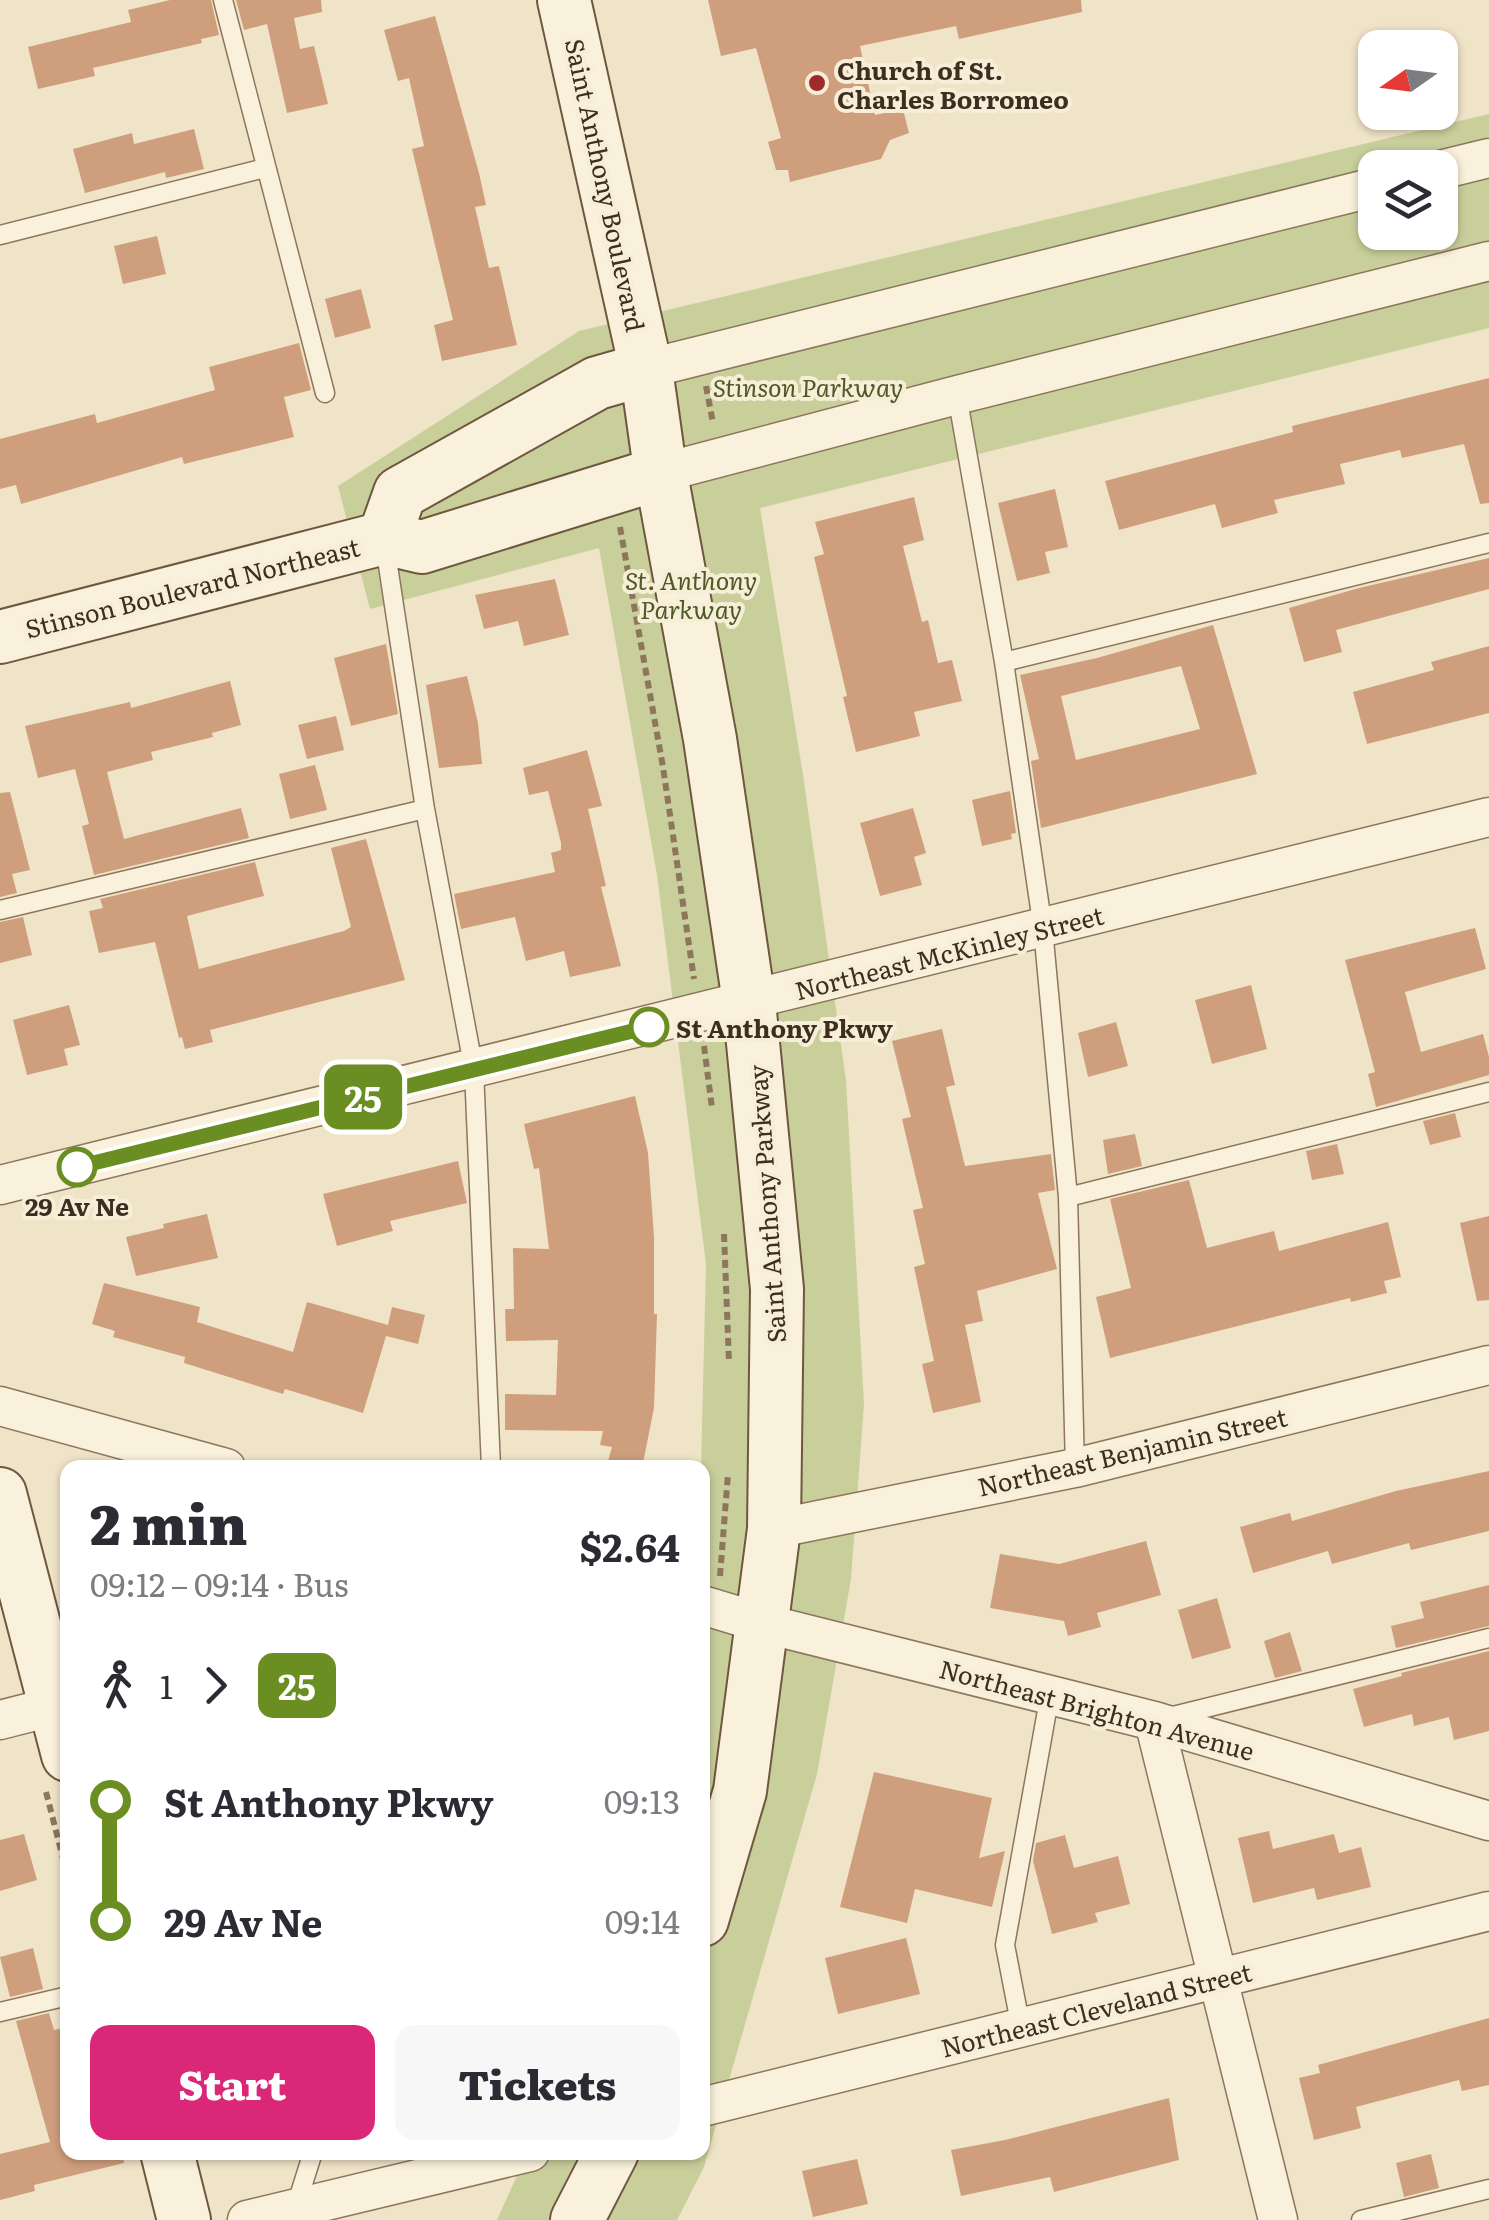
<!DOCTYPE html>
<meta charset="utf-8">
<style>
body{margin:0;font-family:Literata,serif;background:#f7f7f7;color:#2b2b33;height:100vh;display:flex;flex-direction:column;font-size:38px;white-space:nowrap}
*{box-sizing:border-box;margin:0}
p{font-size:32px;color:#7c7c81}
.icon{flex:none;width:55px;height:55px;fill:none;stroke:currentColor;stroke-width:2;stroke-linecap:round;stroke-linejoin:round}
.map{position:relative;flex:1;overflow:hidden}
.panel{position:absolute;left:60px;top:1460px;width:650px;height:700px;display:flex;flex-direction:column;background:#fff;border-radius:20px;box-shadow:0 2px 8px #0004}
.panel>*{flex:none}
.badge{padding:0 20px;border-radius:15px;font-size:35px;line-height:65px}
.needle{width:65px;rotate:256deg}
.buttons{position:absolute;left:1358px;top:30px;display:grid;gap:20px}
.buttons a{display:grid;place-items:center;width:100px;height:100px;border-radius:20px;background:#fff;box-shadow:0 2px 8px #0004;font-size:50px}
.map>.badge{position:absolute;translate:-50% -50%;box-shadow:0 0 0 5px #fff}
.legs{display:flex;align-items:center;gap:15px;height:110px;padding:0 30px;font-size:32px}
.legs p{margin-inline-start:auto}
.headline{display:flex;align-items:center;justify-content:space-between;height:170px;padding:0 30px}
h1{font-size:55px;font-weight:800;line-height:75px}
.cta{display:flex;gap:20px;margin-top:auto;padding:20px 30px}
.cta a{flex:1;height:115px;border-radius:20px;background:#db2777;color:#fff;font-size:40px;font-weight:800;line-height:115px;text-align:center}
.cta a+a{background:#f7f7f7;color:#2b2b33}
ul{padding:0 30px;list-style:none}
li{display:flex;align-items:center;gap:35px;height:120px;font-size:38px}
li i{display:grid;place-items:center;width:15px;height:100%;margin:0 12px;background:currentColor}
li i::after{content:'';width:25px;height:25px;margin:-12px;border:8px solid;border-radius:50%;background:#fff}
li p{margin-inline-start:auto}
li:first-child i{background:linear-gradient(#0000 50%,currentColor 0)}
li:last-child i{background:linear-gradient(currentColor 50%,#0000 0)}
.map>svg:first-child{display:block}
</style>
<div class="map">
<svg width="1489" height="2220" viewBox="0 0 1489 2220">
<rect width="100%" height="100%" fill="#f0e4c8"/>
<!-- green -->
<path fill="#c9cf9b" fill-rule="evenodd" d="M 1489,114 L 1489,328 L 760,508 L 803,775 L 846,1080 L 864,1404 L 851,1579 L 817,1774 L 704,2167 L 677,2220 L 497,2220 L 527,2153 L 702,2152 L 701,1467 L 706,1264 L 657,875 L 599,548 L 370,609 L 338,486 L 579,331 ZM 1375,168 L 1440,168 L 1440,232 L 1375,232 Z"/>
<!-- building -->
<path fill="#cf9f7d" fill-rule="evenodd" d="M 170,0 L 211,0 L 219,35 L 201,39 L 202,43 L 93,68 L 95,76 L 38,89 L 28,47 L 131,22 L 128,10 Z
M 236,0 L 321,0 L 322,12 L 294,18 L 300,49 L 314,46 L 328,104 L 287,113 L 267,24 L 244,30 Z
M 708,0 L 1081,0 L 1082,12 L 959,39 L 956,26 L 860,46 L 875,115 L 903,109 L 909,133 L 890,140 L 881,159 L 790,182 L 788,170 L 776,170 L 768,142 L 781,138 L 756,48 L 721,56 Z
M 435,16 L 479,173 L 486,205 L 475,207 L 489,268 L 499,266 L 517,345 L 442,361 L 434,325 L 453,320 L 412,149 L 424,146 L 409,78 L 398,81 L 384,30 Z
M 194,129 L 204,169 L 166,178 L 165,172 L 85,193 L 73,149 L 132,133 L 134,144 Z
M 157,236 L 166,274 L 123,284 L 114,246 Z
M 361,289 L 371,328 L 335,338 L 325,299 Z
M 299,343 L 311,390 L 284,397 L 294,437 L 184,464 L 182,457 L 21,504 L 16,485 L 0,489 L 0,439 L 95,414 L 97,423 L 215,390 L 209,367 Z
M 1489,378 L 1489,503 L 1480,504 L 1464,444 L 1402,458 L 1400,450 L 1340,464 L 1345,484 L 1274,500 L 1278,513 L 1222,528 L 1215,504 L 1119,530 L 1105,481 L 1293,432 L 1292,426 Z
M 1055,489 L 1068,547 L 1045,552 L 1050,573 L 1017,581 L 998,503 Z
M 914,497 L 924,540 L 903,546 L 922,622 L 928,620 L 938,663 L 952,660 L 962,701 L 914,712 L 920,736 L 856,752 L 843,697 L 847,696 L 814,557 L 824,554 L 815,522 Z
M 1489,558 L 1489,589 L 1336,630 L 1342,652 L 1304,662 L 1289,608 L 1359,588 Z
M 555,579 L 569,635 L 524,646 L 518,621 L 484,629 L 475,595 Z
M 1213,625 L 1257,774 L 1041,828 L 1031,761 L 1039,759 L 1020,675 L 1097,658 ZM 1181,666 L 1200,729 L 1076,760 L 1061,696 Z
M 386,644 L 398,714 L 351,726 L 334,658 Z
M 1489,646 L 1489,713 L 1367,744 L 1353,692 L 1434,670 L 1431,662 Z
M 467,676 L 478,723 L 482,764 L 439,768 L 426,685 Z
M 230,681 L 241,725 L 212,733 L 213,737 L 151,752 L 153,760 L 107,772 L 124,839 L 241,808 L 249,838 L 94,875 L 82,826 L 89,824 L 75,769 L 38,778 L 25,726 L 130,702 L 131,708 Z
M 336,716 L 344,750 L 307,759 L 298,725 Z
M 587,750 L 602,806 L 588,809 L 606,886 L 601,887 L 621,966 L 570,977 L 564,951 L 526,961 L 515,917 L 461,929 L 454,894 L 555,872 L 551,853 L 561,850 L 561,843 L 548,791 L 529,795 L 523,768 Z
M 315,765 L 327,810 L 290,819 L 279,774 Z
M 1010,791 L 1016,833 L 1011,834 L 1012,839 L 982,846 L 972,800 Z
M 10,792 L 30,870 L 12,874 L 17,893 L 0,897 L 0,793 Z
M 913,808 L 926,853 L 914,857 L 922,885 L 880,896 L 860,823 Z
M 366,839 L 405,980 L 210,1030 L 213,1042 L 185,1049 L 182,1037 L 179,1038 L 155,942 L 99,953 L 89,911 L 103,908 L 100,899 L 255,862 L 264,896 L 187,916 L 199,969 L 344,931 L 351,927 L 331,848 Z
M 23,917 L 32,955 L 0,963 L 0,922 Z
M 1475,928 L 1486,969 L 1405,992 L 1421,1052 L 1483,1034 L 1489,1057 L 1489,1075 L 1376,1107 L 1368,1074 L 1375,1072 L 1345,960 Z
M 1251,985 L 1267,1049 L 1212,1064 L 1195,1000 Z
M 69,1005 L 80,1045 L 64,1049 L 68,1065 L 27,1075 L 13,1020 Z
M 1116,1022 L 1128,1066 L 1088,1077 L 1078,1033 Z
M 942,1029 L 955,1085 L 946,1087 L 965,1166 L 1051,1154 L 1055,1190 L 1038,1193 L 1057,1269 L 977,1291 L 983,1321 L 965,1325 L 981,1402 L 933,1413 L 922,1364 L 934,1361 L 914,1267 L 925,1264 L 913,1210 L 923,1208 L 902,1119 L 911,1117 L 892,1041 Z
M 635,1096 L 648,1153 L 654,1237 L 654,1314 L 657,1314 L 654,1408 L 642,1468 L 606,1468 L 612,1447 L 600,1445 L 603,1431 L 505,1430 L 505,1394 L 556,1395 L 558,1340 L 506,1341 L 505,1309 L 514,1309 L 513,1248 L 549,1249 L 539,1168 L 534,1169 L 524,1124 Z
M 1455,1113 L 1461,1137 L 1430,1145 L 1423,1121 Z
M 1135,1134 L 1142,1166 L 1108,1174 L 1103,1140 Z
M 1337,1144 L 1344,1174 L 1312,1180 L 1306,1151 Z
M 458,1161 L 467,1203 L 390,1221 L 393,1231 L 337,1246 L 323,1194 Z
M 1189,1180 L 1207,1248 L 1274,1231 L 1279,1251 L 1388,1222 L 1401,1277 L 1384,1281 L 1387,1293 L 1351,1302 L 1350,1298 L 1110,1358 L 1096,1297 L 1131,1288 L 1110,1199 Z
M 207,1214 L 218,1258 L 136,1276 L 126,1237 L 164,1228 L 163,1224 Z
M 1489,1216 L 1489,1300 L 1477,1301 L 1460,1223 Z
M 104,1283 L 200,1307 L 197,1322 L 293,1352 L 307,1302 L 388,1325 L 392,1307 L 425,1315 L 418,1344 L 386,1336 L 363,1413 L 285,1389 L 283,1394 L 184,1363 L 185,1357 L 113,1337 L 115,1331 L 92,1324 Z
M 1489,1471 L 1489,1531 L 1411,1550 L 1409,1543 L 1332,1564 L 1328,1551 L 1253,1573 L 1240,1527 L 1290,1513 L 1292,1521 L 1396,1491 Z
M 1146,1541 L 1161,1595 L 1097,1613 L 1101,1627 L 1068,1636 L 1064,1621 L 990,1608 L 1000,1554 L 1059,1564 Z
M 1489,1585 L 1489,1626 L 1396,1648 L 1391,1626 L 1424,1618 L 1420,1602 Z
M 1217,1598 L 1231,1648 L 1192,1659 L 1178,1610 Z
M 1290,1632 L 1302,1671 L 1275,1678 L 1264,1641 Z
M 1489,1651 L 1489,1731 L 1454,1740 L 1449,1717 L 1414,1726 L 1412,1714 L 1364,1727 L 1353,1689 L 1402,1676 L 1401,1673 Z
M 874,1772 L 992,1798 L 979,1858 L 1005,1851 L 992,1907 L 915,1889 L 907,1923 L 840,1907 Z
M 1269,1831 L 1273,1849 L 1334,1834 L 1339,1853 L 1361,1847 L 1371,1887 L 1317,1900 L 1314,1888 L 1253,1903 L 1238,1838 Z
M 24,1834 L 37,1880 L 0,1891 L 0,1840 Z
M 1065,1835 L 1074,1868 L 1118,1856 L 1130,1904 L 1095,1913 L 1098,1922 L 1052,1934 L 1033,1861 L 1036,1843 Z
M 906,1938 L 920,1994 L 838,2014 L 825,1958 Z
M 33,1948 L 43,1989 L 10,1997 L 0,1957 Z
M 49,2013 L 54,2030 L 63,2028 L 68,2048 L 68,2152 L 123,2152 L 124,2163 L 34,2185 L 35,2191 L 0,2200 L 0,2154 L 50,2142 L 16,2021 Z
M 1489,2018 L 1489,2085 L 1462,2091 L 1459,2080 L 1356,2107 L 1361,2128 L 1314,2140 L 1299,2078 L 1320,2073 L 1318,2065 Z
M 1169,2098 L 1179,2160 L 1054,2192 L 1050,2177 L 961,2196 L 951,2150 L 1005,2140 Z
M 1431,2154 L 1439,2188 L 1404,2197 L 1396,2163 Z
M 857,2159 L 868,2204 L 813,2217 L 802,2171 Z"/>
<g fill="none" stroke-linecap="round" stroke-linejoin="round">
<!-- lane casing -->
<g stroke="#8d765c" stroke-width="21">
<path id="lane" d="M 223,0 L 325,393
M 0,235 L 265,168
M 957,395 L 1004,662 L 1043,929 L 1068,1197 L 1075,1468
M 385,546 L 425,809 L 474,1070 L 491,1468
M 1004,662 L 1489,543
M 0,910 L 425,809
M 1068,1197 L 1489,1092
M 1169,1717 L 1489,1638
M 0,2012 L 68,1996
M 1021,2028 L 1005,1945 L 1050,1694
M 296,2206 L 313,2152
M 1361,2220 L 1489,2189"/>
</g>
<!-- street casing -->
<g stroke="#8d765c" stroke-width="41">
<path id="street" d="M 1440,170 L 1489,158
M 646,369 L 1375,187
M 661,473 L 957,395 L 1489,261
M 0,1185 L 1489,817
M 0,1406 L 226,1468
M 774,1529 L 1075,1468 L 1489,1365
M 702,1605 L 762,1623 L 1154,1721 L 1489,1821
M 0,1720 L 55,1706
M 1154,1721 L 1278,2220
M 702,2107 L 1489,1911
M 247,2220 L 530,2152"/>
</g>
<!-- secondary casing -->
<g stroke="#6f573f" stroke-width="56">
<path id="secondary" d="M 564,0 L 646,369 L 660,469 L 710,739 L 749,1002 L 777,1289 L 774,1529 L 740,1791 L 702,1920
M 384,538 L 400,493 L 597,383 L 646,369
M 0,637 L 384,538 L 422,547 L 661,473
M 0,1494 L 68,1755
M 167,2152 L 184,2220
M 577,2220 L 612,2152"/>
</g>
<!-- path -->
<path stroke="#8d765c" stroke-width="6" stroke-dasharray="8 5" stroke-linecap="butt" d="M 706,386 L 713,423
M 620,527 L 663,767 L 694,979
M 704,1046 L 712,1108
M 724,1234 L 729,1362
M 720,1576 L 728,1474
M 46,1792 L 68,1878"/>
<!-- lane -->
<use href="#lane" stroke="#faf1dc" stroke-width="18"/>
<!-- street -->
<use href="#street" stroke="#faf1dc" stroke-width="38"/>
<!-- secondary -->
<use href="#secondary" stroke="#faf1dc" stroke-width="52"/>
</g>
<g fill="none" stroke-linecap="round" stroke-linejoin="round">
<!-- line-1 casing -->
<g stroke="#fff" stroke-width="22">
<path id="line-1" d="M 77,1167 L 649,1027"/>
</g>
<!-- line-1 -->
<use href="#line-1" stroke="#6b8e23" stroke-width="15"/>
</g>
<!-- markers -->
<circle fill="#9e2a2b" stroke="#f7eed8" stroke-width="4" cx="817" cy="83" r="10"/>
<g fill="#fff" stroke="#6b8e23" stroke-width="5">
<circle cx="649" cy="1027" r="18"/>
<circle cx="77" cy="1167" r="18"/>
</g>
<g text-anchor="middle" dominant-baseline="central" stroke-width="8" stroke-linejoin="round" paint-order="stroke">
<!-- poi labels -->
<g font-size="25" font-weight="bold" fill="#3d2e20" stroke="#f7eed8" text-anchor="start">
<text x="837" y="69">Church of St.<tspan x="837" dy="29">Charles Borromeo</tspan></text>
</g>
<!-- street labels -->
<g font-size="25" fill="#3d2e20" stroke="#f7eed8">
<text transform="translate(606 185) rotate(78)">Saint Anthony Boulevard</text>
<text transform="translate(192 587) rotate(-14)">Stinson Boulevard Northeast</text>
<text transform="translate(949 952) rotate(-14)">Northeast McKinley Street</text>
<text transform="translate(766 1204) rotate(-94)">Saint Anthony Parkway</text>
<text transform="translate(1132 1451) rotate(-13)">Northeast Benjamin Street</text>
<text transform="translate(1097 1709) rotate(15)">Northeast Brighton Avenue</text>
<text transform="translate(1096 2009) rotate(-14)">Northeast Cleveland Street</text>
</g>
<!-- park labels -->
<g font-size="25" font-style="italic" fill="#4d5a26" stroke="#f7eed8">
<text x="808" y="386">Stinson Parkway</text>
<text x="691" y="579">St. Anthony<tspan x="691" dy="29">Parkway</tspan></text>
</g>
<!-- stop labels -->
<g font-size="25" font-weight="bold" fill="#3d2e20" stroke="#f7eed8" text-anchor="start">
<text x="676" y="1027">St Anthony Pkwy</text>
<text x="77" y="1205" text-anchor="middle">29 Av Ne</text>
</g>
</g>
</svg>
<div class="buttons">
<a><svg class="needle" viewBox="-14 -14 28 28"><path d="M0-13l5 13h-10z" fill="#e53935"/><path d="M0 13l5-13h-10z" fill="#7c7c81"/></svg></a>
<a><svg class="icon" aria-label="layers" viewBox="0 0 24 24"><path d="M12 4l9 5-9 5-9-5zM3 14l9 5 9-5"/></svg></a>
</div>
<b class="badge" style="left:363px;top:1097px;background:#6b8e23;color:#fff">25</b>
<section class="panel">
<div class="headline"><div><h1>2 min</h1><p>09:12 – 09:14 · Bus</p></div><b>$2.64</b></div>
<div class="legs"><svg class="icon" aria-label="walk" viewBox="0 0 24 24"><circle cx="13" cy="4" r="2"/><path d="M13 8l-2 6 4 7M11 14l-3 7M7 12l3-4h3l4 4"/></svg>1<svg class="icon" aria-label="forward" viewBox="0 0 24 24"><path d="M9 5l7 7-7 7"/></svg><b class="badge" style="background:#6b8e23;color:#fff">25</b></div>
<ul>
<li><i style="color:#6b8e23"></i><b>St Anthony Pkwy</b><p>09:13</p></li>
<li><i style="color:#6b8e23"></i><b>29 Av Ne</b><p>09:14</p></li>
</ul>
<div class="cta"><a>Start</a><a>Tickets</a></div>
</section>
</div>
